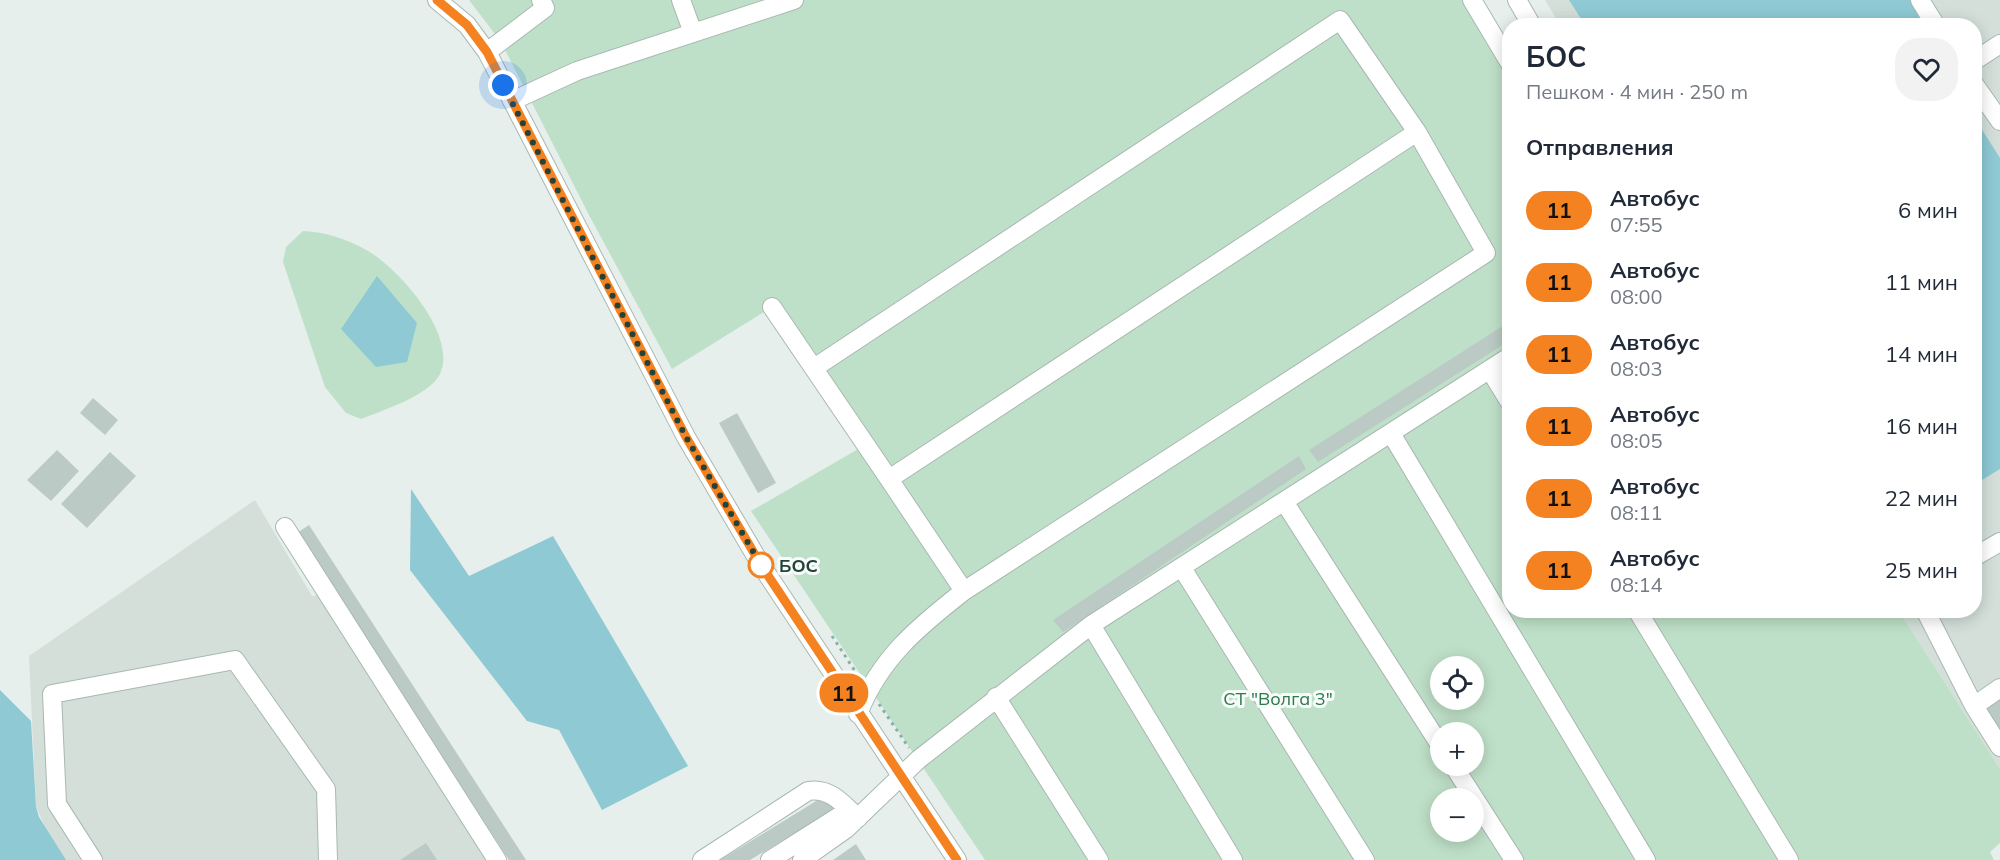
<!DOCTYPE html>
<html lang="ru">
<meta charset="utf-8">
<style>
body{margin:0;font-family:Mulish,sans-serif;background:#f2f2f3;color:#1f2937;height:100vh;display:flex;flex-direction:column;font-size:22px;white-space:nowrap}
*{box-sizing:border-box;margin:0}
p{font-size:20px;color:#747a83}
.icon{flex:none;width:33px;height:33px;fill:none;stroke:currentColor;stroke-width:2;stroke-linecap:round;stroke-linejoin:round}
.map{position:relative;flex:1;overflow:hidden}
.panel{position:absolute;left:1502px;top:18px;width:480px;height:600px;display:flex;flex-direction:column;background:#fff;border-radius:24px;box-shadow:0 3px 15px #0003}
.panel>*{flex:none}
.badge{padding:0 12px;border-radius:20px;font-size:21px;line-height:39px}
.tools{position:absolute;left:1430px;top:656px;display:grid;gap:12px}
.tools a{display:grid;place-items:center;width:54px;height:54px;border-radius:50%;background:#fff;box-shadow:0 3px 15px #0003;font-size:30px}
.you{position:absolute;width:30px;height:30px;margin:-15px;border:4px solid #fff;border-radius:50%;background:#1a73e8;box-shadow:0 0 0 9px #1a73e833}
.map>.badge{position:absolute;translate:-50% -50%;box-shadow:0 0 0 3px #fff}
h2{padding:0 24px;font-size:22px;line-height:54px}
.round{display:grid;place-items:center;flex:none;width:63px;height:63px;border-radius:24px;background:#f2f2f3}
.head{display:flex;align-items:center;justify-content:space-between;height:102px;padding:0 24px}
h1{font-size:28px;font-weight:700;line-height:45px}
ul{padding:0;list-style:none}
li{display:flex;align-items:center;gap:18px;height:72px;padding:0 24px}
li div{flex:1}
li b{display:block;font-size:22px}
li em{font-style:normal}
li .badge{min-width:66px;font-weight:700;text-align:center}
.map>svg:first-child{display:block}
</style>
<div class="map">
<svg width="2000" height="860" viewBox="0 0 2000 860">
<rect width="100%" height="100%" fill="#e6efeb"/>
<!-- built -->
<path fill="#d4dfda" d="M 1545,0 L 2000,0 L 2000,769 L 1899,611 L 1974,610 L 1974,26 L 1560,25 Z
M 255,500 L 312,596 L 319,595 L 487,860 L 65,860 L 48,833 L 36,807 L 29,656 Z"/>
<!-- green -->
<path fill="#bfe0c8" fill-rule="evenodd" d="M 469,0 L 1472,0 L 1509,62 L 1509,610 L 1899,611 L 2000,769 L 2000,843 L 1990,852 L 1994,860 L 985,860 L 751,511 L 865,445 L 772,307 L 672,369 L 589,215 L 501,42 ZM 1440,666 L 1473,666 L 1473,699 L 1440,699 ZM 1440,732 L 1473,732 L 1473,765 L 1440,765 ZM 1440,798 L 1473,798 L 1473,831 L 1440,831 Z
M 303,231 C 325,232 348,239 368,251 C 399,269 458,335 440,374 C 429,396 383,410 361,419 L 346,413 L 325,387 L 283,262 L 286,247 Z"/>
<!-- water -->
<path fill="#8ec9d4" d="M 1569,0 L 1912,0 L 1927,25 L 1585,25 Z
M 1974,117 L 2000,158 L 2000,469 L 1974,485 Z
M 377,276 L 417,323 L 407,362 L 376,367 L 341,329 Z
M 411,489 L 469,576 L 553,536 L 688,766 L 602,810 L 559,730 L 527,721 L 410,570 Z
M 0,690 L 31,721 L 36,807 L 39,817 L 66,860 L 0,860 Z"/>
<!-- building -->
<path fill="#bbcac4" d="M 1509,322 L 1509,341 L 1318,462 L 1309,450 Z
M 93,398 L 118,420 L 105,435 L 80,413 Z
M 737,413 L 776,483 L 758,493 L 719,423 Z
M 57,450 L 79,471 L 51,501 L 27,480 Z
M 110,452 L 136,476 L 87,528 L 61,504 Z
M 1299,456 L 1306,469 L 1063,632 L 1053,620 Z
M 309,525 L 526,860 L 509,860 L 297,533 Z
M 2000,698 L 2000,731 L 1986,708 Z
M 826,795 L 834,809 L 750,860 L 720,860 Z
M 426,843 L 437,860 L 400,860 Z
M 856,844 L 866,860 L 833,860 Z"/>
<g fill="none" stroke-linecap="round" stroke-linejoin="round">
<!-- minor casing -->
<g stroke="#a8b8b2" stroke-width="20">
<path id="minor" d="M 437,0 L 467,25 L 487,52 L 686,437 L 761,565 L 957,860
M 681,0 L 693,33
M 1472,0 L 1509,62
M 1517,0 L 1532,26
M 1920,0 L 1936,26
M 487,52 L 545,8 L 541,0
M 1974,61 L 2000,44
M 1974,84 L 2000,121
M 512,101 L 577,71 L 794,0
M 772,307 L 889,479 L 1417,132 L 1486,253 L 964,591 C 918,627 880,658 858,714
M 814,368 L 1340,20 L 1417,132
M 1490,370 L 1509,401
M 1392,435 L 1646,860
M 889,479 L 964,591
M 1285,503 L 1440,745
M 285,527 L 497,860
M 1974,557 L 2000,542
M 1182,568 L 1365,860
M 1637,610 L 1789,860
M 1925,610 L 1974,706
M 1091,625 L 1233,860
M 2000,688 L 1974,706 L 2000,747
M 996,697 L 1099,860
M 1453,765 L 1514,860
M 93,860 L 57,804 L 52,694 L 235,660 L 326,789 L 328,860
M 702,860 L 808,791 C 830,787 843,804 858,818
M 770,860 L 849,810
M 802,860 L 846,829 L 919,759 L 1091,625 L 1509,357"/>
</g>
<!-- path -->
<path stroke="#86b3a5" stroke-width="3" stroke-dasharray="3 4.5" stroke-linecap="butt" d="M 832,636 L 859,677
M 879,704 L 909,748"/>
<!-- minor -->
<use href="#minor" stroke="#fff" stroke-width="18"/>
</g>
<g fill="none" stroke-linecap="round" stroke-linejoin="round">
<!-- line casing -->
<g stroke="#fff" stroke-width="14">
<path id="line" d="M 437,0 L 467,25 L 487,52 L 686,437 L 761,565 L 957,860"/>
</g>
<!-- line -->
<use href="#line" stroke="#f58220" stroke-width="9"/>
<!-- walk -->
<path stroke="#24423a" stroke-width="6" stroke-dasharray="0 10.8" d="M 503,85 L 686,437 L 761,565"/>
</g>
<!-- markers -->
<circle fill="#fff" stroke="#f58220" stroke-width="3" cx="761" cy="565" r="12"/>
<g text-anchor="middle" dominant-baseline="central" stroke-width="6" stroke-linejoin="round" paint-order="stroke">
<!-- stop labels -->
<g font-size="18" font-weight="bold" fill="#24423a" stroke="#f7fbf9" text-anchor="start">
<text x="779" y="565">БОС</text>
</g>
<!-- park labels -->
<g font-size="18" fill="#2d7a4b" stroke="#f7fbf9">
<text x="1278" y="698">СТ "Волга 3"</text>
</g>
</g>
</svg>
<div class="tools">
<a><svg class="icon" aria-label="locate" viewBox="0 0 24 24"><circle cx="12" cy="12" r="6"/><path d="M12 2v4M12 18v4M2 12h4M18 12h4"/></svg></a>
<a>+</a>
<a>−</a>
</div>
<div class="you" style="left:503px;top:85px"></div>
<b class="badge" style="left:844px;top:693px;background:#f58220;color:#111">11</b>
<section class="panel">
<div class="head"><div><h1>БОС</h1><p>Пешком · 4 мин · 250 m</p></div><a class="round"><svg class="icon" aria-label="heart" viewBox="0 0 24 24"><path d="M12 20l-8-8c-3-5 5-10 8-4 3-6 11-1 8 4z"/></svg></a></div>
<h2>Отправления</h2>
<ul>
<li><span class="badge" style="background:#f58220;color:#111">11</span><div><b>Автобус</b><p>07:55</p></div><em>6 мин</em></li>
<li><span class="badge" style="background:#f58220;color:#111">11</span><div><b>Автобус</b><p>08:00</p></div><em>11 мин</em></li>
<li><span class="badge" style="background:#f58220;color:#111">11</span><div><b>Автобус</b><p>08:03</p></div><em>14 мин</em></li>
<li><span class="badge" style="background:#f58220;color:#111">11</span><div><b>Автобус</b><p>08:05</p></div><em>16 мин</em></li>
<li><span class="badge" style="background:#f58220;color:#111">11</span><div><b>Автобус</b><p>08:11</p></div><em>22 мин</em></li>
<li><span class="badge" style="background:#f58220;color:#111">11</span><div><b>Автобус</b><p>08:14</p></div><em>25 мин</em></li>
</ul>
</section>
</div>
